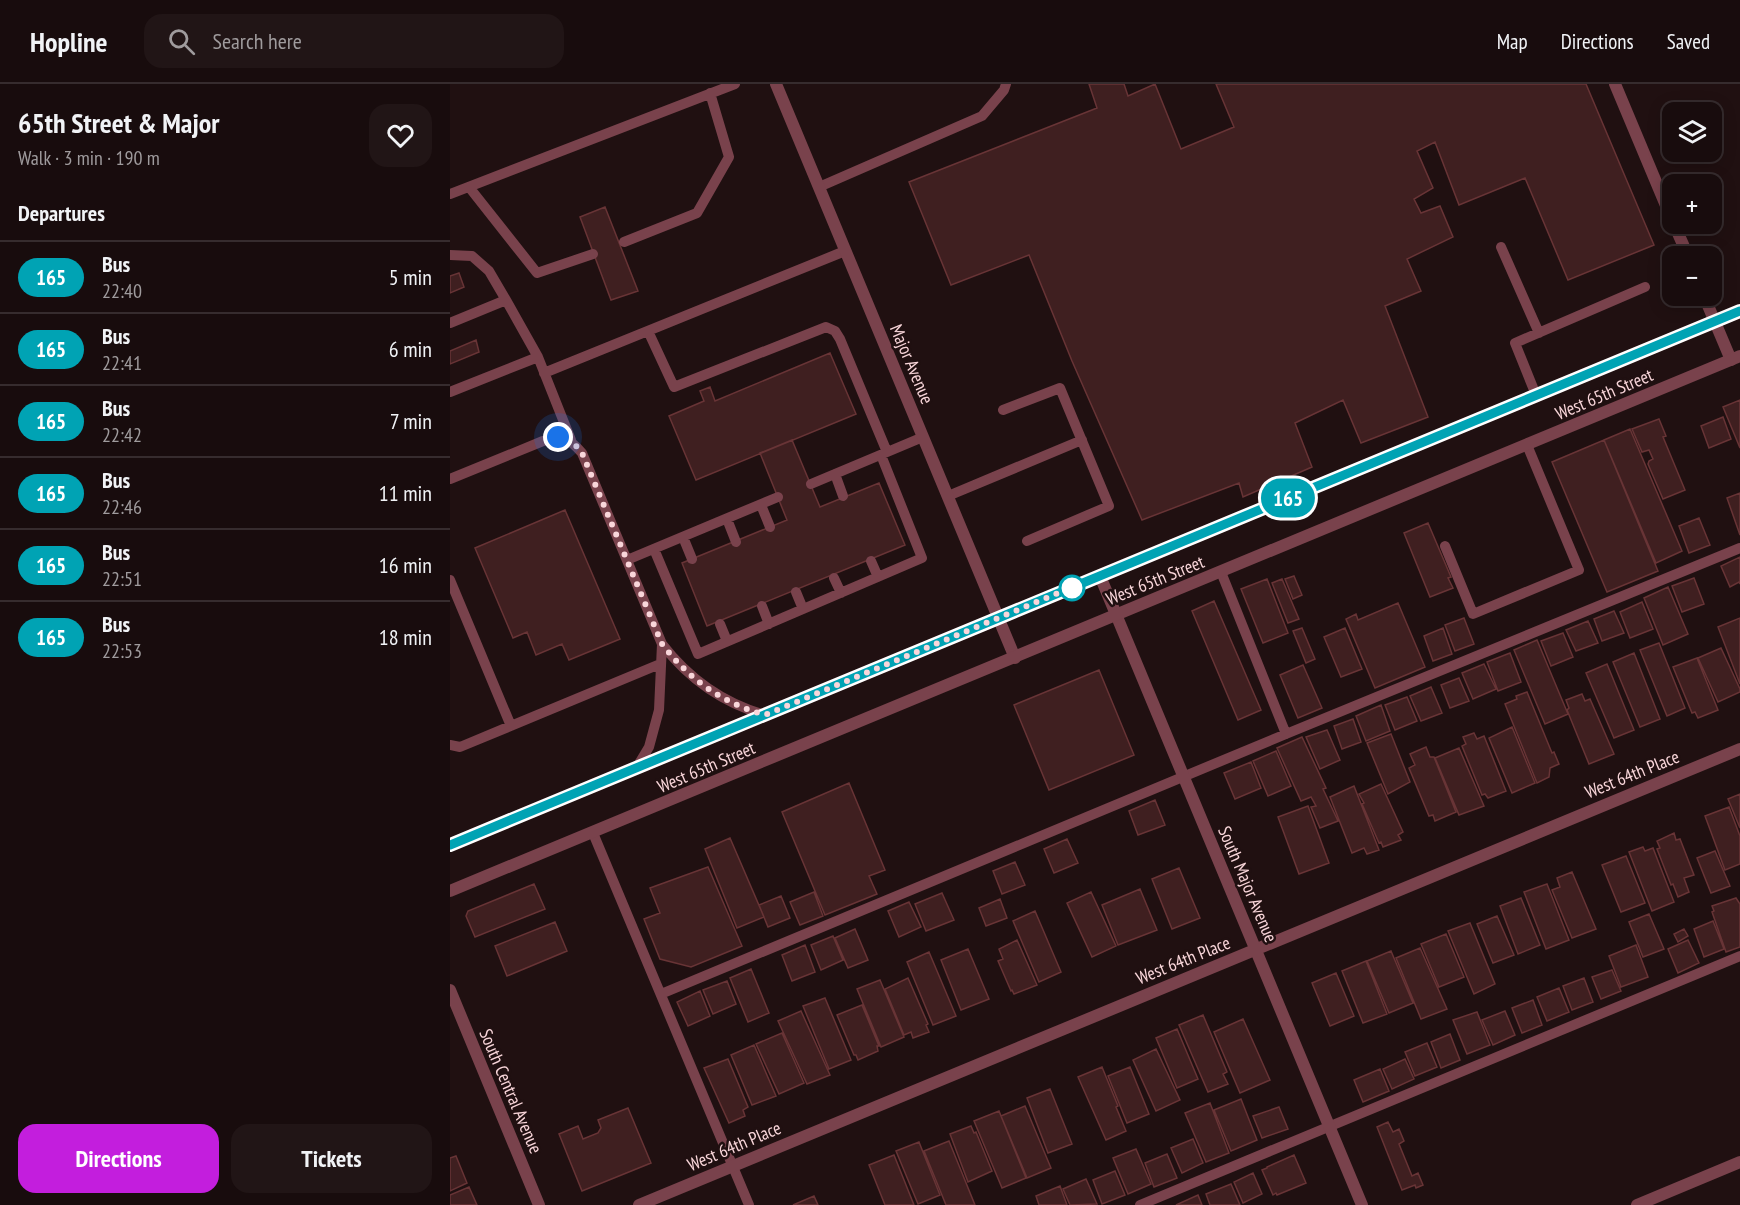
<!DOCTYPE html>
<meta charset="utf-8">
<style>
body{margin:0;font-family:"PT Sans Narrow",sans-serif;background:#211516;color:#f1f3f6;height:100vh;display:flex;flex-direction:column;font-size:22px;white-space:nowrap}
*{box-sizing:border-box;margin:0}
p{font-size:20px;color:#9f9b9d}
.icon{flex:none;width:33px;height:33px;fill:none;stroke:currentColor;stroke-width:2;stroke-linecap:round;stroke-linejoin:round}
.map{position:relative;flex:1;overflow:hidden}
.details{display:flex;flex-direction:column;background:#180c0d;width:450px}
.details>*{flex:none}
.badge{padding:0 12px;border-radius:20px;font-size:21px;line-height:39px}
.buttons{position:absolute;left:1212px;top:18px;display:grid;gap:12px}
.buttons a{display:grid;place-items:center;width:60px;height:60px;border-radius:12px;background:#180c0d;box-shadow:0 3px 15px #0003,0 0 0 2px #362c2e;font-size:30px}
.you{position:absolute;width:30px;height:30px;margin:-15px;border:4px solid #fff;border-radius:50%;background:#1a73e8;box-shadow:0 0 0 9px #1a73e833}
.map>.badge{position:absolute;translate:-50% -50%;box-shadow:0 0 0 3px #fff}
h2{padding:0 18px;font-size:22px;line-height:54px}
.round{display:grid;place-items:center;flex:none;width:63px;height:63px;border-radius:18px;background:#211516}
.overview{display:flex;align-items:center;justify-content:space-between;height:102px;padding:0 18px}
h1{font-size:28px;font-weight:800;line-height:45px}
.primary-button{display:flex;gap:12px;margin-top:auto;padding:12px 18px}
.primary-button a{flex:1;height:69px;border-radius:18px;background:#c31edd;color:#fff;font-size:24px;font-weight:800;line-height:69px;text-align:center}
.primary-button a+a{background:#211516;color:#f1f3f6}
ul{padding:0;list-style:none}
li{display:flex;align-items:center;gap:18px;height:72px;padding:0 18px;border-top:2px solid #362c2e}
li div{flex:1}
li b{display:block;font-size:22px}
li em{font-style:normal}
li .badge{min-width:66px;font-weight:700;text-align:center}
header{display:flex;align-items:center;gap:36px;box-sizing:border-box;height:84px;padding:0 30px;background:#180c0d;border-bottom:2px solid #362c2e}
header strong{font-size:28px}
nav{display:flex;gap:33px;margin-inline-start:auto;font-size:21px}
.search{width:420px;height:54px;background:#211516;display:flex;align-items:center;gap:15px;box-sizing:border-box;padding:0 21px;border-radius:18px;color:#9f9b9d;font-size:22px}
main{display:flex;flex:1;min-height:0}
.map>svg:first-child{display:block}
</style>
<header>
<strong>Hopline</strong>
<div class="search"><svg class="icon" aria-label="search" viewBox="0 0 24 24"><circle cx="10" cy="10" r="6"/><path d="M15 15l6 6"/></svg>Search here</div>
<nav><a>Map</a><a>Directions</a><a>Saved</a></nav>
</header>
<main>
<section class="details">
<div class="overview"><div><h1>65th Street &amp; Major</h1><p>Walk · 3 min · 190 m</p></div><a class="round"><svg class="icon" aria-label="heart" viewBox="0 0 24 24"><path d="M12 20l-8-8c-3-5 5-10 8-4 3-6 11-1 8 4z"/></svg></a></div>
<h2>Departures</h2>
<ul>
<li><span class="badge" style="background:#00a3b4;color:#fff">165</span><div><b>Bus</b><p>22:40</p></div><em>5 min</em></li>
<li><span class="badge" style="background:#00a3b4;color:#fff">165</span><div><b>Bus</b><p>22:41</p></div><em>6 min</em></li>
<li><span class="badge" style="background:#00a3b4;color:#fff">165</span><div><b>Bus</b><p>22:42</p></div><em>7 min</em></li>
<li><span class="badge" style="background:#00a3b4;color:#fff">165</span><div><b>Bus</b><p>22:46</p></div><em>11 min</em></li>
<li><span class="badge" style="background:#00a3b4;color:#fff">165</span><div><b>Bus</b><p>22:51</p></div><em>16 min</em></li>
<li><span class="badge" style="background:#00a3b4;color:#fff">165</span><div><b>Bus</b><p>22:53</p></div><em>18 min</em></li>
</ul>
<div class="primary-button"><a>Directions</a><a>Tickets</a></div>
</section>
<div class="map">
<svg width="1290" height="1121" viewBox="0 0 1290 1121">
<rect width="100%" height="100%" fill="#201011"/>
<!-- building -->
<path fill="#3f1f20" stroke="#683436" stroke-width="1.5" d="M 639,0 L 674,0 L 678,12 L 705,0 L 731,65 L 784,43 L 766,0 L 1136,0 L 1204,161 L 1118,196 L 1075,94 L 1009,121 L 985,58 L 967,67 L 983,104 L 964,115 L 971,129 L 990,122 L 1003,153 L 957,175 L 971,207 L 935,222 L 978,333 L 911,359 L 893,316 L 845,339 L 862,383 L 793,413 L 789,399 L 692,436 L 622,277 L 579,171 L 501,201 L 459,98 L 647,24 Z
M 155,123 L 188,207 L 161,216 L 130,133 Z
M 9,189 L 14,203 L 0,209 L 0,192 Z
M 26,256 L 29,268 L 0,280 L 0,267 Z
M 380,269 L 406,330 L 246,396 L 219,332 L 254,317 L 250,307 L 260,303 L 265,317 Z
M 1290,316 L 1290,364 L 1273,323 Z
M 1273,333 L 1281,355 L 1259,364 L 1251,342 Z
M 1209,335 L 1216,352 L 1213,353 L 1235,406 L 1213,415 L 1198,380 L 1199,377 L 1203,375 L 1199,366 L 1192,368 L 1182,345 Z
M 1180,345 L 1232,467 L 1206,479 L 1154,356 Z
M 342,356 L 370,423 L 429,399 L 455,461 L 257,542 L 232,479 L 337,436 L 310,369 Z
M 1154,356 L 1208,487 L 1157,508 L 1102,378 Z
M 1290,409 L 1290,451 L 1277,414 Z
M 115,426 L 170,555 L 119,576 L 112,560 L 86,571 L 77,548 L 63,554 L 25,464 Z
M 1249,434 L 1260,461 L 1239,469 L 1229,442 Z
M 978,439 L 1001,493 L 998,494 L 1003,504 L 980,513 L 954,449 Z
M 1290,473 L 1290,500 L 1289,498 L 1280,503 L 1271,482 Z
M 844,492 L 852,511 L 843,515 L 835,495 Z
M 1244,494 L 1254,520 L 1232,528 L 1222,502 Z
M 817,495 L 838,549 L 813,559 L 791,505 Z
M 832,495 L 849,535 L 838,539 L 822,499 Z
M 1218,503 L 1238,550 L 1213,561 L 1194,514 Z
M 764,517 L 811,626 L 788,636 L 742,527 Z
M 1192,518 L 1203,545 L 1180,554 L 1170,528 Z
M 948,519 L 975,583 L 925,604 L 896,535 L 906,530 L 908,536 Z
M 1164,527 L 1174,549 L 1152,557 L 1144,535 Z
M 1014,534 L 1024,560 L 1005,567 L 995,541 Z
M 1290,534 L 1290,600 L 1268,543 Z
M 1138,537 L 1148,559 L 1126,567 L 1116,546 Z
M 852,544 L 865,575 L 856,579 L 843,547 Z
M 895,544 L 912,585 L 891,593 L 874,553 Z
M 993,544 L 1002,570 L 983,577 L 974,552 Z
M 1113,549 L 1123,573 L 1101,582 L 1091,557 Z
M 1087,556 L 1118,630 L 1095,640 L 1064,566 Z
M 1209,559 L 1235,624 L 1217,632 L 1190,566 Z
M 1271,564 L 1290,605 L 1290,608 L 1268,618 L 1248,574 Z
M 1060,569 L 1071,598 L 1048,607 L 1037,578 Z
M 1184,569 L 1210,635 L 1190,643 L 1163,578 Z
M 1247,574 L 1268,626 L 1248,634 L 1245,628 L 1242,629 L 1223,583 Z
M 1034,580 L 1046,605 L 1023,615 L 1012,589 Z
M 1157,580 L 1184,646 L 1164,654 L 1136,589 Z
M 853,581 L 872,624 L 848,634 L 830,591 Z
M 649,586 L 684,671 L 599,706 L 564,621 Z
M 1009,594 L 1019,617 L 1000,624 L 991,601 Z
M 981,603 L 992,629 L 971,637 L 960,612 Z
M 1077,608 L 1102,669 L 1104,668 L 1109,680 L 1100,684 L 1099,693 L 1087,699 L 1055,620 L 1067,615 L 1066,612 Z
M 1132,610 L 1135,617 L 1140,615 L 1164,670 L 1139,680 L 1117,626 L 1119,624 L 1116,616 Z
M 957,613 L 967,637 L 945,646 L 935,621 Z
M 931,621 L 940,647 L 916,657 L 906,632 Z
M 903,635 L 911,658 L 892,665 L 884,642 Z
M 1062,643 L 1085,699 L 1062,709 L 1039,654 Z
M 877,646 L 890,676 L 870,685 L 856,653 Z
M 1024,649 L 1027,655 L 1034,652 L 1056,707 L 1038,714 L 1035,710 L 1032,711 L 1012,662 L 1016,660 L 1013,653 Z
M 941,650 L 960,698 L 938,710 L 917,659 Z
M 852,653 L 876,704 L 873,705 L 888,737 L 870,744 L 861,723 L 866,722 L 861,713 L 851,717 L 827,664 Z
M 976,663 L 980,673 L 984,673 L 1006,728 L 985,737 L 983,731 L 979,732 L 959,684 L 965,681 L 960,670 Z
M 1009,664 L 1034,722 L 1009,731 L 985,674 Z
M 826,667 L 841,702 L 818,712 L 803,677 Z
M 801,678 L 811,704 L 785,715 L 774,689 Z
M 399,699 L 435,786 L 419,792 L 427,810 L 375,831 L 332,728 Z
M 931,700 L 953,748 L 948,751 L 951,756 L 933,763 L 931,758 L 929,759 L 912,720 L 914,719 L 909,710 Z
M 904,702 L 929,766 L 917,770 L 914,764 L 902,769 L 880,713 Z
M 1290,710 L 1290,744 L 1278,715 Z
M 705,716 L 715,741 L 688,751 L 679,727 Z
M 858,722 L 879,779 L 849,790 L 828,733 Z
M 1279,723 L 1290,752 L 1290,780 L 1275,786 L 1255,732 Z
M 1224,749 L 1226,756 L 1230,755 L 1244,791 L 1234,794 L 1239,808 L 1228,813 L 1223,800 L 1221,801 L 1207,765 L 1210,764 L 1207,757 Z
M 280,754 L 314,833 L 287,844 L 255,765 Z
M 617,755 L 628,779 L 604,789 L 594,765 Z
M 1193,763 L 1195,767 L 1203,764 L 1224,818 L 1202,827 L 1179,768 Z
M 1265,767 L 1280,802 L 1261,809 L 1247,774 Z
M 1176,772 L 1195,819 L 1171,828 L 1152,781 Z
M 565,778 L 575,801 L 552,810 L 543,787 Z
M 258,783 L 292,862 L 241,883 L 210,875 L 194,835 L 210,829 L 200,804 Z
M 729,784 L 750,834 L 722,845 L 702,795 Z
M 1122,788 L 1146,845 L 1122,854 L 1102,806 L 1110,803 L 1107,794 Z
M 84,800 L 95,825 L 25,853 L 16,832 L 18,827 Z
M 1097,800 L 1119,856 L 1096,865 L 1074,808 Z
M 690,805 L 707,846 L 668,861 L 652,821 Z
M 364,808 L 373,832 L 350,841 L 340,818 Z
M 641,808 L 666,862 L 642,873 L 617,819 Z
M 492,809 L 504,836 L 476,847 L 465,820 Z
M 331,812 L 340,834 L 318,843 L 309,821 Z
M 1071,814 L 1090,861 L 1068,870 L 1050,822 Z
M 1286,814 L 1290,820 L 1290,863 L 1276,868 L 1262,828 L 1264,827 L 1262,822 Z
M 550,815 L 557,834 L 536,842 L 529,824 Z
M 459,818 L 471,843 L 449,853 L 438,827 Z
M 585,827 L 611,888 L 589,898 L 563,837 Z
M 1199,830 L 1214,865 L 1193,873 L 1179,838 Z
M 1047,832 L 1064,871 L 1043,879 L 1027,840 Z
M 1263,837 L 1274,865 L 1254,873 L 1244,845 Z
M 105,838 L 117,867 L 57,892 L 45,862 Z
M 1020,839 L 1045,900 L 1024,910 L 998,847 Z
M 405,845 L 418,876 L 398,884 L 385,854 Z
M 1234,845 L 1238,852 L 1228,858 L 1224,850 Z
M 996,850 L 1014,893 L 989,903 L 971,860 Z
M 383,852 L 393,876 L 371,886 L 361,861 Z
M 567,856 L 587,901 L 564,910 L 562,906 L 561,907 L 548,877 L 553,875 L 549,865 Z
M 1238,856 L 1249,879 L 1228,889 L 1218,865 Z
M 355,861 L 365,888 L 342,897 L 332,871 Z
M 1186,861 L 1198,893 L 1171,903 L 1159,872 Z
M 970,864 L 997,925 L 971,935 L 946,874 Z
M 518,865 L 539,915 L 511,926 L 491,876 Z
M 941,867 L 963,919 L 939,929 L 917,877 Z
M 479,868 L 506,932 L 483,941 L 457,878 Z
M 916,877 L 937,930 L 913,939 L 892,887 Z
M 301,885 L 319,929 L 298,938 L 280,894 Z
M 1162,886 L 1171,907 L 1151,915 L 1142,893 Z
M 886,889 L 904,932 L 880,942 L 862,899 Z
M 458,894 L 478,940 L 476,941 L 479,948 L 463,954 L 461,948 L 454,951 L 435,905 Z
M 1134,894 L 1143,918 L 1122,926 L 1113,902 Z
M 430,896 L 454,953 L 431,963 L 407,905 Z
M 277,897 L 286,920 L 263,930 L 253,906 Z
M 1109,904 L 1119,928 L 1097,937 L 1087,913 Z
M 250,907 L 260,932 L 238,942 L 227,918 Z
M 375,914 L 401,976 L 379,985 L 353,922 Z
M 1083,916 L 1092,941 L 1072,949 L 1062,924 Z
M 412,921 L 429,962 L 427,962 L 428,967 L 408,976 L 406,971 L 404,971 L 387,931 Z
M 351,927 L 380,991 L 357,1000 L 328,937 Z
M 1055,927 L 1065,951 L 1043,961 L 1032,936 Z
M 1027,928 L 1040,961 L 1017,970 L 1003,936 Z
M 753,931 L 777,988 L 773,990 L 778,1000 L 758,1008 L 729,941 Z
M 793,935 L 820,996 L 790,1009 L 764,948 Z
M 727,945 L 748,995 L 727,1004 L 706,954 Z
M 332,949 L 354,999 L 329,1010 L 306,960 Z
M 1000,950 L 1010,976 L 991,984 L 981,958 Z
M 977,959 L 987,983 L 965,992 L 955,968 Z
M 304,961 L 326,1012 L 302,1021 L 281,971 Z
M 706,965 L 730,1016 L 706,1027 L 683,976 Z
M 278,975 L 298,1023 L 293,1026 L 295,1032 L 279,1039 L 254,984 Z
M 955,975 L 964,995 L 942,1005 L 933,985 Z
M 652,983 L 668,1022 L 666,1023 L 676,1047 L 656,1056 L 628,993 Z
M 680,983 L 699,1030 L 677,1039 L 658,992 Z
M 930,985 L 939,1007 L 913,1018 L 904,996 Z
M 600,1005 L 622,1060 L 598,1069 L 577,1014 Z
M 791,1015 L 807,1056 L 781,1067 L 764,1026 Z
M 760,1019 L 779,1069 L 756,1078 L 735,1029 Z
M 575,1022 L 601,1084 L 577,1094 L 551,1032 Z
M 829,1023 L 838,1045 L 812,1054 L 803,1032 Z
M 178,1024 L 201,1079 L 132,1107 L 109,1050 L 128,1042 L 133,1055 L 148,1049 L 151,1044 L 148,1036 Z
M 549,1027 L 576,1094 L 552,1104 L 524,1037 Z
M 938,1038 L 943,1048 L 949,1045 L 954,1057 L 949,1060 L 962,1092 L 968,1089 L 973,1101 L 966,1104 L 965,1101 L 952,1106 L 927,1043 Z
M 521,1042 L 524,1049 L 526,1048 L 542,1087 L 518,1098 L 500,1050 Z
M 743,1055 L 753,1079 L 732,1089 L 721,1064 Z
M 499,1057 L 525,1121 L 496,1121 L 474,1067 Z
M 469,1058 L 490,1111 L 468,1120 L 446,1067 Z
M 686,1065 L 701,1100 L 678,1110 L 663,1074 Z
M 717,1070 L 727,1094 L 704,1103 L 695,1079 Z
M 444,1071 L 464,1121 L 435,1121 L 419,1081 Z
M 844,1071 L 856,1099 L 827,1111 L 826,1109 L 823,1111 L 812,1086 L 817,1084 L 817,1083 Z
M 6,1072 L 17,1099 L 0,1107 L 0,1074 Z
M 665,1087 L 675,1111 L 652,1120 L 643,1096 Z
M 803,1089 L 812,1110 L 793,1119 L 784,1098 Z
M 636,1095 L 647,1120 L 620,1121 L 613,1105 Z
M 781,1100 L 790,1121 L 760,1121 L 756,1110 Z
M 610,1102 L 617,1121 L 589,1121 L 586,1112 Z
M 19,1103 L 27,1121 L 0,1121 L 0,1111 Z
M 748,1111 L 752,1121 L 726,1121 Z
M 364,1112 L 368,1121 L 343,1121 Z"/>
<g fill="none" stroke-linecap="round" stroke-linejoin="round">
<!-- service -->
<path stroke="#79424c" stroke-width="10" d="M 19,103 L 87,189 L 143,170
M 369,103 L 532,32 L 554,6 L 556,0
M 0,110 L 285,0
M 174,158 L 247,129 L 279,73 L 260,9
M 1051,163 L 1089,249
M 0,171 L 22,172 L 39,187 L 56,216
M 0,239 L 56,216 L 88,273 L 121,356
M 198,247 L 224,303 L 376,243 L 385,247 L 390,255 L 437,368
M 94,289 L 395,167
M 0,308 L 88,273
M 1086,311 L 1065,259 L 1195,203
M 553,326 L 610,304 L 659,422 L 577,457
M 385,390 L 393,412
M 0,395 L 93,357 C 114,351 118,353 132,369 L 212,560 C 239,595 273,619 315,631
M 361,400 L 473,353
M 498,412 L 632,356
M 311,421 L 320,443
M 277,435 L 286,458
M 233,453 L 242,475
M 995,462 L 1023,530 L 1129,486 L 1077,361
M 204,465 L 248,570 L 472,474 L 431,371
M 177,476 L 328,413
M 421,477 L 428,493
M 771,488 L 836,650
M 384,494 L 391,509
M 0,496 L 61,642
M 346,508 L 353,525
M 312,522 L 319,540
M 270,540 L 277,557
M 0,661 L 10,663 L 210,580
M 187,683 L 199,663 L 209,626 L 212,560
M 143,749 L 299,1121
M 211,910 L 836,650 L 1290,464
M 690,1121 L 1290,872"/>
<!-- minor -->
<path stroke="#79424c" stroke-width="12" d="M 326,0 L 565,574
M 1165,0 L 1222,136
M 1224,140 L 1238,172
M 1254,212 L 1281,276
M 650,492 L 912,1121
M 189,1121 L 1290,665
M 1187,1121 L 1290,1078"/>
<!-- tertiary -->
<path stroke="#79424c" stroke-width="12" d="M 0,761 L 1290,227
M 0,807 L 1290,272
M 0,906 L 89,1121"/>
</g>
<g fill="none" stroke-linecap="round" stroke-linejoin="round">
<!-- line casing -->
<g stroke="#fff" stroke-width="14">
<path id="line" d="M 0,761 L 1290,227"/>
</g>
<!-- line -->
<use href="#line" stroke="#00a3b4" stroke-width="9"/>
<!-- walk -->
<path stroke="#f9d6da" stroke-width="6" stroke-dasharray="0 10.8" d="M 108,353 L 121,356 L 132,369 L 212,560 C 239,595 272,619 315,631 L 630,500 L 622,504"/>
</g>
<!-- markers -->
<circle fill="#fff" stroke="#00a3b4" stroke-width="3" cx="622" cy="504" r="12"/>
<g text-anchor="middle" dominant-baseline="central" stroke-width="5" stroke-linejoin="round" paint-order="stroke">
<!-- street labels -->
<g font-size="18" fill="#f9d6da" stroke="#201011">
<text transform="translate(462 280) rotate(67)">Major Avenue</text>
<text transform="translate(1154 310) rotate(-23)">West 65th Street</text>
<text transform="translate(705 496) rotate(-22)">West 65th Street</text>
<text transform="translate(256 683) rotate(-23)">West 65th Street</text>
<text transform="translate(1182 690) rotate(-22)">West 64th Place</text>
<text transform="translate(798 800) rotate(67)">South Major Avenue</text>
<text transform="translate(733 876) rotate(-22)">West 64th Place</text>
<text transform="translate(61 1007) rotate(67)">South Central Avenue</text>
<text transform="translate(284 1062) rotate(-23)">West 64th Place</text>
</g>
</g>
</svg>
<div class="buttons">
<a><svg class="icon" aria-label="layers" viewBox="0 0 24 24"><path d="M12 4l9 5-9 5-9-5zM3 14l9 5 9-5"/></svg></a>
<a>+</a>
<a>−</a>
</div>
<div class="you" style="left:108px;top:353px"></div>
<b class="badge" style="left:838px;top:414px;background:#00a3b4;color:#fff">165</b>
</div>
</main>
